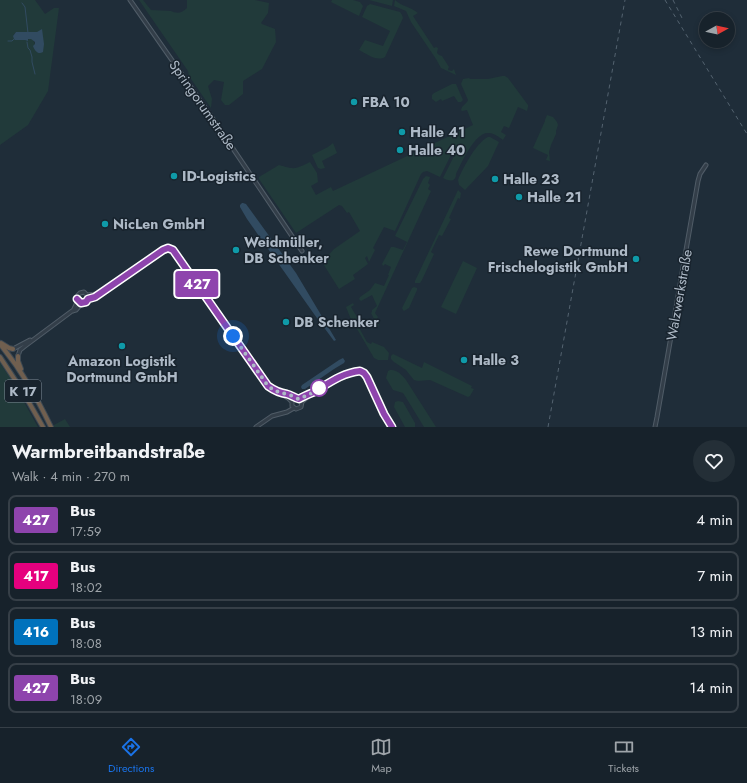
<!DOCTYPE html>
<meta charset="utf-8">
<style>
body{margin:0;font-family:Jost,sans-serif;background:#242f37;color:#f1f3f6;height:100vh;display:flex;flex-direction:column;font-size:15px;white-space:nowrap}
*{box-sizing:border-box;margin:0}
p{font-size:13px;color:#9ea4a9}
.icon{flex:none;width:22px;height:22px;fill:none;stroke:currentColor;stroke-width:2;stroke-linecap:round;stroke-linejoin:round}
.map{position:relative;height:427px;overflow:hidden}
.drawer{display:flex;flex-direction:column;background:#17222b;flex:1}
.drawer>*{flex:none}
.badge{padding:0 8px;border-radius:3px;font-size:14px;line-height:26px}
.needle{width:26px;rotate:82deg}
.buttons{position:absolute;left:699px;top:12px;display:grid;gap:8px}
.buttons a{display:grid;place-items:center;width:36px;height:36px;border-radius:50%;background:#17222b;box-shadow:0 2px 6px #0003,0 0 0 1px #363f47;font-size:20px}
.you{position:absolute;width:20px;height:20px;margin:-10px;border:3px solid #fff;border-radius:50%;background:#1a73e8;box-shadow:0 0 0 6px #1a73e833}
.map>.badge{position:absolute;translate:-50% -50%;box-shadow:0 0 0 2px #fff}
.round{display:grid;place-items:center;flex:none;width:42px;height:42px;border-radius:21px;background:#242f37}
.head{display:flex;align-items:center;justify-content:space-between;height:68px;padding:0 12px}
h1{font-size:19px;font-weight:700;line-height:30px}
ul{padding:0;list-style:none}
li{display:flex;align-items:center;gap:12px;height:50px;margin:0 8px 6px;padding:0 4px;border:2px solid #363f47;border-radius:8px}
li div{flex:1}
li b{display:block;font-size:15px}
li em{font-style:normal}
li .badge{min-width:44px;font-weight:700;text-align:center}
.menu{display:flex;justify-content:space-around;align-items:center;height:56px;border-top:1px solid #363f47;background:#17222b;font-size:11px;color:#9ea4a9}
.menu a{display:grid;justify-items:center;gap:2px}
.menu .current{color:#1a73e8}
.map>svg:first-child{display:block}
</style>
<div class="map">
<svg width="747" height="427" viewBox="0 0 747 427">
<rect width="100%" height="100%" fill="#1f2d39"/>
<!-- green -->
<path fill="#213a3a" fill-rule="evenodd" d="M 0,0 L 35,0 L 45,14 L 54,8 L 59,8 L 48,91 L 28,125 L 0,145 ZM 16,32 L 37,32 L 35,51 C 35,45 36,40 29,38 L 28,40 L 13,36 Z
M 139,0 L 143,0 L 151,10 L 171,11 C 177,14 182,13 187,8 L 187,0 L 255,0 L 269,3 L 268,13 L 261,23 L 262,24 L 275,29 L 276,42 L 262,69 L 243,81 L 243,94 L 229,105 L 225,105 L 221,100 L 224,82 L 214,80 L 208,86 L 212,99 L 211,108 L 189,76 L 188,71 Z
M 332,0 L 353,0 L 360,2 L 363,6 L 359,16 L 331,2 Z
M 369,0 L 393,0 L 392,6 Z
M 395,0 C 401,6 411,7 418,13 L 413,16 L 434,48 L 436,47 L 438,48 L 437,53 L 439,55 L 442,56 L 449,67 L 448,69 L 448,70 L 452,71 L 454,69 L 456,75 L 441,68 L 436,59 L 411,22 L 406,11 L 394,6 Z
M 370,4 L 400,12 L 402,15 L 403,18 L 385,57 C 377,62 367,54 359,50 L 365,40 L 383,46 L 390,31 L 362,17 L 367,6 Z
M 502,76 L 505,76 L 508,78 L 528,105 L 528,107 L 527,111 L 518,107 L 509,128 L 504,126 L 501,132 L 506,135 L 503,140 C 499,137 494,133 489,133 C 475,131 461,164 456,174 C 456,183 448,181 443,178 L 453,158 L 464,145 L 455,150 L 450,157 L 440,177 L 427,171 L 423,172 L 421,174 L 395,231 L 384,227 L 373,248 L 375,250 L 369,262 L 367,256 L 365,258 L 368,264 L 353,275 L 355,279 L 339,289 L 322,262 L 334,249 L 360,231 L 349,212 L 347,213 L 342,206 L 339,205 L 296,233 L 259,179 L 259,177 L 279,165 C 296,170 295,169 310,162 L 317,173 L 318,182 L 311,186 L 316,195 L 331,187 L 333,191 L 473,125 L 467,110 L 462,111 L 461,110 L 462,107 L 467,102 L 468,100 L 461,84 L 463,79 L 469,78 L 470,79 L 488,79 Z
M 452,84 L 456,84 L 463,100 L 461,102 L 458,102 L 454,96 L 442,101 L 441,99 L 436,102 L 432,99 L 432,95 L 434,93 Z
M 547,115 L 553,117 L 557,122 L 558,125 L 556,131 L 556,134 L 551,145 L 549,152 L 550,161 L 546,160 L 548,155 L 533,148 L 545,121 L 545,120 Z
M 488,137 L 490,137 L 499,142 L 488,166 L 465,190 L 459,185 L 458,180 C 463,168 476,143 488,137 Z
M 333,143 L 337,153 L 322,161 L 325,168 L 321,169 L 318,168 L 312,155 L 328,147 Z
M 426,176 L 430,177 L 428,183 L 430,185 L 428,189 L 431,191 L 375,313 L 378,317 L 377,319 L 380,321 L 378,327 L 371,313 L 372,312 L 372,310 L 377,306 L 372,295 L 361,301 L 359,299 L 360,297 L 370,290 L 375,283 L 384,286 L 389,275 L 388,275 L 391,267 L 385,264 L 383,266 L 382,264 L 391,247 L 394,247 L 403,250 L 407,242 L 395,236 L 423,179 Z
M 458,190 L 461,193 L 460,199 L 458,198 L 449,218 L 451,219 L 442,236 L 439,235 L 431,252 L 434,254 L 422,280 L 420,283 L 415,283 L 415,281 Z
M 463,261 L 477,268 L 456,314 L 441,307 Z
M 414,287 L 417,288 L 417,290 L 409,308 L 404,311 L 403,310 L 402,308 L 412,288 Z
M 353,303 L 354,305 L 351,307 L 361,324 L 358,326 L 367,342 L 371,344 L 372,342 L 384,347 L 389,353 L 388,360 L 378,360 L 374,358 L 350,317 L 346,307 Z
M 393,354 L 422,368 L 424,362 L 472,386 L 471,388 L 474,389 L 470,396 L 468,397 L 430,380 L 418,381 L 414,380 L 406,370 L 394,362 L 391,359 L 391,356 Z
M 0,363 L 11,379 L 38,427 L 0,427 Z
M 390,370 C 397,369 402,375 406,380 L 436,427 L 424,427 L 405,396 L 403,393 L 393,390 L 386,378 L 388,371 Z
M 398,401 L 403,402 L 415,423 L 415,427 L 405,427 L 394,407 L 395,402 Z
M 65,419 L 70,427 L 54,427 L 54,425 Z"/>
<!-- water -->
<path fill="#314b61" d="M 42,29 L 44,44 L 43,52 C 38,55 35,51 33,46 L 35,44 L 35,42 L 31,39 L 28,39 L 28,41 L 25,40 L 15,40 L 14,39 L 13,36 L 16,32 L 37,32 Z
M 242,203 L 243,203 L 246,204 L 296,273 L 336,340 L 334,341 L 314,314 L 247,219 L 240,207 L 240,205 Z
M 343,358 L 345,361 L 344,363 L 334,369 L 305,389 L 302,389 L 301,387 L 302,385 L 339,360 Z"/>
<g fill="none" stroke-linecap="round" stroke-linejoin="round">
<!-- stream -->
<path stroke="#314b61" stroke-width="1" d="M 22,3 L 25,7 L 28,33
M 8,41 L 12,41 L 14,39
M 27,42 L 28,48 L 30,50 L 32,57 L 32,62 L 35,74"/>
<!-- minor casing -->
<g stroke="#505c67" stroke-width="5">
<path id="minor" d="M 130,0 L 213,119 L 302,251
M 73,311 L 78,300 L 78,295 L 80,293 L 84,292 L 87,295 L 97,294
M 13,349 L 30,340
M 18,356 L 20,350 L 25,346 L 72,311 L 76,310 L 82,303 L 86,302 L 88,299 L 95,297 L 163,249 C 169,248 171,249 175,253 L 268,386 L 288,398 L 292,402
M 282,394 C 288,393 299,398 302,402
M 299,399 C 304,396 309,394 314,392 C 329,383 342,373 360,371 C 371,377 376,396 381,407 C 384,414 388,420 392,427
M 292,402 L 292,406 L 296,409 L 301,407 L 302,402
M 302,402 L 312,393
M 256,427 L 272,416 L 287,412 L 294,408
M 655,427 L 657,417 L 698,181 L 700,174 L 706,165"/>
</g>
<!-- highway casing -->
<g stroke="#3d4953" stroke-width="6">
<path id="highway" d="M 1,343 L 9,348 L 13,349
M 0,344 C 22,371 36,396 51,427
M 18,356 L 18,361 L 21,369
M 0,357 L 23,392 L 43,427"/>
</g>
<!-- minor -->
<use href="#minor" stroke="#333e49" stroke-width="3"/>
<!-- highway -->
<use href="#highway" stroke="#705f4f" stroke-width="4"/>
<!-- rail -->
<path stroke="#546370" stroke-width="1" stroke-dasharray="4 4" stroke-linecap="butt" d="M 665,0 L 747,134
M 673,0 L 683,20
M 548,427 L 625,0"/>
</g>
<g fill="none" stroke-linecap="round" stroke-linejoin="round">
<!-- line casing -->
<g stroke="#fff" stroke-width="9">
<path id="line" d="M 77,299 L 81,303 L 86,302 L 88,299 L 95,297 L 163,250 L 168,248 L 173,250 L 268,386 C 275,391 279,393 287,394 C 291,395 295,398 299,399 C 304,396 309,394 314,392 C 329,383 342,373 360,371 L 364,373 L 367,377 L 384,414 L 392,427"/>
</g>
<!-- line -->
<use href="#line" stroke="#8e44ad" stroke-width="6"/>
<!-- walk -->
<path stroke="#adb9c6" stroke-width="4" stroke-dasharray="0 7.2" d="M 233,336 L 268,386 C 275,391 279,393 287,394 C 291,395 295,398 299,399 L 312,393 L 319,388"/>
</g>
<!-- markers -->
<g fill="#0f9aa8" stroke="#18232d" stroke-width="1.5">
<circle cx="354" cy="102" r="4"/>
<circle cx="402" cy="132" r="4"/>
<circle cx="400" cy="150" r="4"/>
<circle cx="174" cy="176" r="4"/>
<circle cx="495" cy="179" r="4"/>
<circle cx="519" cy="197" r="4"/>
<circle cx="105" cy="224" r="4"/>
<circle cx="236" cy="250" r="4"/>
<circle cx="636" cy="259" r="4"/>
<circle cx="286" cy="322" r="4"/>
<circle cx="122" cy="346" r="4"/>
<circle cx="464" cy="360" r="4"/>
</g>
<circle fill="#fff" stroke="#8e44ad" stroke-width="2" cx="319" cy="388" r="8"/>
<g text-anchor="middle" dominant-baseline="central" stroke-width="3" stroke-linejoin="round" paint-order="stroke">
<!-- shield labels -->
<rect fill="#18232d" stroke="#808c98" stroke-width="1" x="5" y="380" width="36" height="22" rx="3"/>
<g font-size="13" font-weight="bold" fill="#adb9c6">
<text x="23" y="391">K 17</text>
</g>
<!-- poi labels -->
<g font-size="14" font-weight="bold" fill="#adb9c6" stroke="#18232d" text-anchor="start">
<text x="362" y="102">FBA 10</text>
<text x="410" y="132">Halle 41</text>
<text x="408" y="150">Halle 40</text>
<text x="182" y="176">ID-Logistics</text>
<text x="503" y="179">Halle 23</text>
<text x="527" y="197">Halle 21</text>
<text x="113" y="224">NicLen GmbH</text>
<text x="244" y="242">Weidmüller,<tspan x="244" dy="16">DB Schenker</tspan></text>
<text x="628" y="251" text-anchor="end">Rewe Dortmund<tspan x="628" dy="16">Frischelogistik GmbH</tspan></text>
<text x="294" y="322">DB Schenker</text>
<text x="472" y="360">Halle 3</text>
<text x="122" y="361" text-anchor="middle">Amazon Logistik<tspan x="122" dy="16">Dortmund GmbH</tspan></text>
</g>
<!-- street labels -->
<g font-size="14" fill="#adb9c6" stroke="#18232d">
<text transform="translate(203 105) rotate(55)">Springorumstraße</text>
<text transform="translate(679 295) rotate(-80)">Walzwerkstraße</text>
</g>
</g>
</svg>
<div class="buttons">
<a><svg class="needle" viewBox="-14 -14 28 28"><path d="M0-13l5 13h-10z" fill="#e53935"/><path d="M0 13l5-13h-10z" fill="#9ea4a9"/></svg></a>
</div>
<div class="you" style="left:233px;top:336px"></div>
<b class="badge" style="left:197px;top:284px;background:#8e44ad;color:#fff">427</b>
</div>
<section class="drawer">
<div class="head"><div><h1>Warmbreitbandstraße</h1><p>Walk · 4 min · 270 m</p></div><a class="round"><svg class="icon" aria-label="heart" viewBox="0 0 24 24"><path d="M12 20l-8-8c-3-5 5-10 8-4 3-6 11-1 8 4z"/></svg></a></div>
<ul>
<li><span class="badge" style="background:#8e44ad;color:#fff">427</span><div><b>Bus</b><p>17:59</p></div><em>4 min</em></li>
<li><span class="badge" style="background:#e6007e;color:#fff">417</span><div><b>Bus</b><p>18:02</p></div><em>7 min</em></li>
<li><span class="badge" style="background:#0072bc;color:#fff">416</span><div><b>Bus</b><p>18:08</p></div><em>13 min</em></li>
<li><span class="badge" style="background:#8e44ad;color:#fff">427</span><div><b>Bus</b><p>18:09</p></div><em>14 min</em></li>
</ul>
</section>
<nav class="menu">
<a class="current"><svg class="icon" aria-label="directions" viewBox="0 0 24 24"><path d="M12 3l9 9-9 9-9-9zM9 14v-3h6M13 9l2 2-2 2"/></svg>Directions</a>
<a><svg class="icon" aria-label="map" viewBox="0 0 24 24"><path d="M3 6l6-2 6 2 6-2v14l-6 2-6-2-6 2zM9 4v14M15 6v14"/></svg>Map</a>
<a><svg class="icon" aria-label="tickets" viewBox="0 0 24 24"><path d="M3 7h18v10H3zM15 7v10"/></svg>Tickets</a>
</nav>
